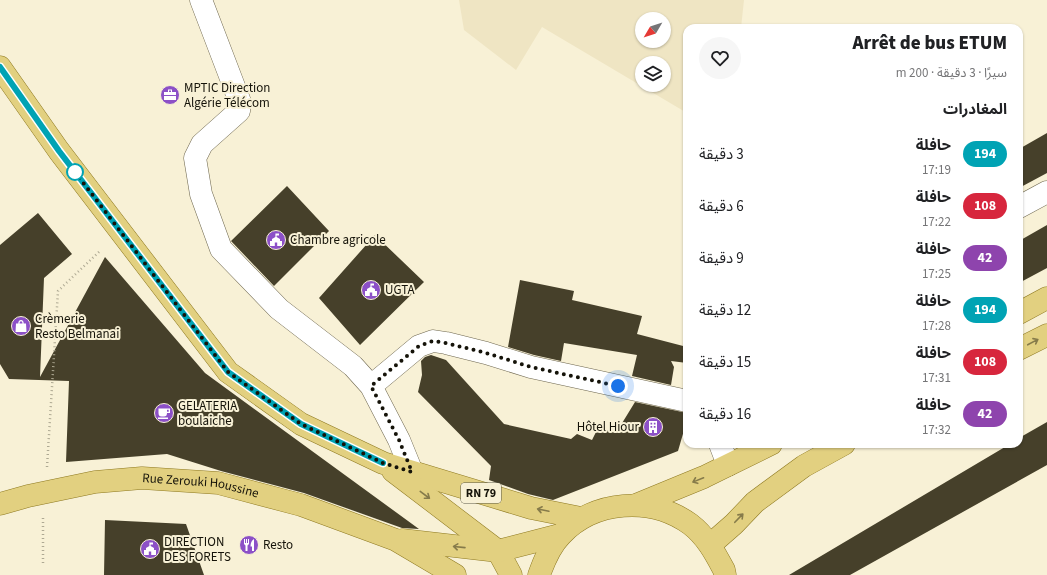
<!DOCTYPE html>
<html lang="ar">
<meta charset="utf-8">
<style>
body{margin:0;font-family:"Source Sans 3","Noto Sans Arabic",sans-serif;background:#f6f6f6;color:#202124;direction:rtl;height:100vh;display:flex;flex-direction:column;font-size:15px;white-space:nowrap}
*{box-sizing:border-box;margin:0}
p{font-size:13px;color:#757577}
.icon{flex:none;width:22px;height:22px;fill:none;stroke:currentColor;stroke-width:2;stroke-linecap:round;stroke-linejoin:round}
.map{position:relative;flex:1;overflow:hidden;direction:ltr}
.details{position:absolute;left:683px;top:24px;width:340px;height:424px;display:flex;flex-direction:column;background:#fff;border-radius:12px;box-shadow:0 1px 3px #0004;direction:rtl}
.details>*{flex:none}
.badge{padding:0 8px;border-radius:13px;font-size:14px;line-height:26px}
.needle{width:26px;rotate:231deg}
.tools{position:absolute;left:635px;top:12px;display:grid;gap:8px}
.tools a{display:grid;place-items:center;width:36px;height:36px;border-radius:50%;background:#fff;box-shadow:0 1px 3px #0004;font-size:20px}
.you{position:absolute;width:20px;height:20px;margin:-10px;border:3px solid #fff;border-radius:50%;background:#1a73e8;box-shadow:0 0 0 6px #1a73e833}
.map>.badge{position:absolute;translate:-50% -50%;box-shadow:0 0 0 2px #fff}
h2{padding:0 16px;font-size:15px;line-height:36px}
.round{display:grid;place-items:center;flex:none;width:42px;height:42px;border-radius:21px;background:#f6f6f6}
.headline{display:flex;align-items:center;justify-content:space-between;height:68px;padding:0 16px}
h1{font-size:19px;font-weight:800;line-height:30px}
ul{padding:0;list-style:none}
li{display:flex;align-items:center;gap:12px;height:52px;padding:0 16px}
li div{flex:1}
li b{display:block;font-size:15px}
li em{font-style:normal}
li .badge{min-width:44px;font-weight:700;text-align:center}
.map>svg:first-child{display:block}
</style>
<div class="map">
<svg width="1047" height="575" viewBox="0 0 1047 575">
<rect width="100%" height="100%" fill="#f8f1d6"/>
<!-- built -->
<path fill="#efe5c3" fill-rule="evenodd" d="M 459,0 L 744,0 L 741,28 L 687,28 L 687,113 L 542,27 L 516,70 L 464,30 ZM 642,19 L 664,19 L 664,41 L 642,41 ZM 642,63 L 664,63 L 664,85 L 642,85 Z"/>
<!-- building -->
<path fill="#46402a" d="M 1047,133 L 1047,173 L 1019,188 L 1019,149 Z
M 287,186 L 329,231 L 274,286 L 231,241 Z
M 38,213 L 72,254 L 44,278 L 40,377 L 105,257 L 205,373 L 419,529 L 402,528 L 304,493 L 221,471 L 167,454 L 66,462 L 69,381 L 9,379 L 0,364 L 0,245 Z
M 1047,225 L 1047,268 L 1019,283 L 1019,241 Z
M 375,235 L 424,282 L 360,345 L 319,298 Z
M 520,280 L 574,291 L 572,300 L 642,316 L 637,334 L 687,347 L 687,363 L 671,361 L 674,367 L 671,385 L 632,376 L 637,355 L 564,343 L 561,361 L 534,355 L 508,347 Z
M 431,355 L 446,360 L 504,424 L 571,439 L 577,434 L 592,440 L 598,428 L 616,433 L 635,402 L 687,413 L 687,420 L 678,451 L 553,500 L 528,494 L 489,480 L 491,466 L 418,392 L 422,375 L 421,361 L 425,357 Z
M 1047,422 L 1047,465 L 850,575 L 789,575 L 1010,444 L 1019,444 L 1019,438 Z
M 105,520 L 186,524 L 204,575 L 104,575 Z"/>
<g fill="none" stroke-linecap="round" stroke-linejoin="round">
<!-- minor casing -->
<g stroke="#6e674f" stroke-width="23">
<path id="minor" d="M 201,0 L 240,102 L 239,111 L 202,144 L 195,158 L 201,194 L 221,249 L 279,309 L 353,366 L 371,386 L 399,440 L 412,472
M 1019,207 L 1047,192
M 371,386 L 419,346 L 433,341 L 446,343 L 486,353 L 531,367 L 687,401
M 720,444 L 728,465"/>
</g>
<!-- major casing -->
<g stroke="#8e7920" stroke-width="23">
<g id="major">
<path d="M 0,67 L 59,151 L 228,372 L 301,424 L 383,463 L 531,508 L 581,518"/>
<path d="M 1019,313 L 1047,298"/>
<path d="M 1019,349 L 1047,335"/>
<path d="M 393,471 L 498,551 L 511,575"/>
<path id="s1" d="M 0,504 L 28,496 L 95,482 L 142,478 L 218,483 L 301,505 L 396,540 L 455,575"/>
<path d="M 636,505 L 704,477 L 771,444"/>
<path d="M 402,540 L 498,551 L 560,535"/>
<path d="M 710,545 L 734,524 L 755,502 L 804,466 L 844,444"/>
<path d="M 539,575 C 544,561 550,546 561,535 C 594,500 651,496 690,524 C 706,536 715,553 724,570 L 725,575"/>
</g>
</g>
<!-- path -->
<path stroke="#aea993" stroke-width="2.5" stroke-dasharray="1 3" stroke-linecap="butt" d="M 47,467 L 58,291 L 101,250
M 43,563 L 43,517"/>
<!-- minor -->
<use href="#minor" stroke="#fff" stroke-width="22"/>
<!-- major -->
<use href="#major" stroke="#e2d080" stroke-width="22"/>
</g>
<!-- one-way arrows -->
<defs><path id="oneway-shaft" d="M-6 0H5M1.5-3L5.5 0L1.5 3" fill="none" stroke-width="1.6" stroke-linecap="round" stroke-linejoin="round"/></defs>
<g stroke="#867b4a">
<use href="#oneway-shaft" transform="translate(1033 342) rotate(-28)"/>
<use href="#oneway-shaft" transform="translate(698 480) rotate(158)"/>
<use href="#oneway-shaft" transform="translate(425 495) rotate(37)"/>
<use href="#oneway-shaft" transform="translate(543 510) rotate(-168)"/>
<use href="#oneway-shaft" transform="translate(739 518) rotate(-46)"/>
<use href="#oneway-shaft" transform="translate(459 547) rotate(-174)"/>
</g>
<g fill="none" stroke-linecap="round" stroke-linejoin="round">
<!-- line casing -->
<g stroke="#fff" stroke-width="9">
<path id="line" d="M 0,67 L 59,151 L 228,372 L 301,424 L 383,463"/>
</g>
<!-- line -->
<use href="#line" stroke="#00a3b4" stroke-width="6"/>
<!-- walk -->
<path stroke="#151309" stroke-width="4" stroke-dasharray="0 7.2" d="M 75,172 L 228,372 L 301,424 L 383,463 L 412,472 L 399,440 L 371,386 L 419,346 L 433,341 L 446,343 L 486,353 L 531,367 L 618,386"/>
</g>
<!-- icons -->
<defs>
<g id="office-disc" transform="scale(1)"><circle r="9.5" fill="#8c50c7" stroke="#f8f1d6"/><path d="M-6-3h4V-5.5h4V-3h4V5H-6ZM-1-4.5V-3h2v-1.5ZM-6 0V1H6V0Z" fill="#fff"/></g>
<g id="civic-disc" transform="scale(1)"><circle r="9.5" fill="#8c50c7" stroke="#f8f1d6"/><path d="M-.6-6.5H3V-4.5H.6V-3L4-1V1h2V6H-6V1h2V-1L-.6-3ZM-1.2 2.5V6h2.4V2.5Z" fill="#fff"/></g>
<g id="shop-disc" transform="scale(1)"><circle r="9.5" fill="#8c50c7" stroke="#f8f1d6"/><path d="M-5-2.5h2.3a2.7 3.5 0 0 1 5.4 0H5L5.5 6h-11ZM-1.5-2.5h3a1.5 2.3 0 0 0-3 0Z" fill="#fff"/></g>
<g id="cafe-disc" transform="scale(1)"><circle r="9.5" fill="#8c50c7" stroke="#f8f1d6"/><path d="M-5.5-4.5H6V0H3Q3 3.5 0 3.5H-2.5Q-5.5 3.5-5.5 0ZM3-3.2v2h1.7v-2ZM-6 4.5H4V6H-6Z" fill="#fff"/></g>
<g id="building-disc" transform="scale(1)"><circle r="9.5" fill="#8c50c7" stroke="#f8f1d6"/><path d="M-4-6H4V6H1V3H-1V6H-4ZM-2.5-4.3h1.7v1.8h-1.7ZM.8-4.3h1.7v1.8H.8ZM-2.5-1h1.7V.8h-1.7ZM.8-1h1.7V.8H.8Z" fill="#fff"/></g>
<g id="restaurant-disc" transform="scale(1)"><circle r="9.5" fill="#8c50c7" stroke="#f8f1d6"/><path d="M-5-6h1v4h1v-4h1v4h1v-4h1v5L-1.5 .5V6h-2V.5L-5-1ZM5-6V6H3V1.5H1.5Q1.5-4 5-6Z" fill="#fff"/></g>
</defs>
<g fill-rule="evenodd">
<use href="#office-disc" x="170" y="95"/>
<use href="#civic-disc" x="276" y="240"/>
<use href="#civic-disc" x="371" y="290"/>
<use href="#shop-disc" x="21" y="326"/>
<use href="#cafe-disc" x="164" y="413"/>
<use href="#building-disc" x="653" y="427"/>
<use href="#restaurant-disc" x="249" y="545"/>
<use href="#civic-disc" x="150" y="549"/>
</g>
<!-- markers -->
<circle fill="#fff" stroke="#00a3b4" stroke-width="2" cx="75" cy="172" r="8"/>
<g text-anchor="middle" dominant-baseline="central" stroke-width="4" stroke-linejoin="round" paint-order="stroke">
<!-- shield labels -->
<rect fill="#f8f1d6" stroke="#595646" stroke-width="1" x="461" y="483" width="40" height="20" rx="3"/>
<g font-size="12" font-weight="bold" fill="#151309">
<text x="481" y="493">RN 79</text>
</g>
<!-- poi labels -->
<g font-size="13" fill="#151309" stroke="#f8f1d6" text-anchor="start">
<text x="184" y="88">MPTIC Direction<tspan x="184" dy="15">Algérie Télécom</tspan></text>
<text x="290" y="240">Chambre agricole</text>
<text x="385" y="290">UGTA</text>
<text x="35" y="319">Crèmerie<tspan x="35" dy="15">Resto Belmanai</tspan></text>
<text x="178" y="406">GELATERIA<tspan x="178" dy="15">boulaiche</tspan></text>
<text x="639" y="427" text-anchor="end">Hôtel Hiour</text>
<text x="164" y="542">DIRECTION<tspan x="164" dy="15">DES FORETS</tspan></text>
<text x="263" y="545">Resto</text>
</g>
<!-- street labels -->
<g font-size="13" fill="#151309" stroke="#f8f1d6">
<text stroke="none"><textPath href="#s1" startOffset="204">Rue Zerouki Houssine</textPath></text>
</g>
</g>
</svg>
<div class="tools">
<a><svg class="needle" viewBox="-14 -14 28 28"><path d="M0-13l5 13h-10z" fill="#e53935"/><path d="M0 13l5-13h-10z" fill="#757577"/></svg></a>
<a><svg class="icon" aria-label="layers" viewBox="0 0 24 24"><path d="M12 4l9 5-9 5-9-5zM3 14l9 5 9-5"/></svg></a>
</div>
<div class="you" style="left:618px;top:386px"></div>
<section class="details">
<div class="headline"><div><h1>Arrêt de bus ETUM</h1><p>سيرًا · 3 دقيقة · 200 m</p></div><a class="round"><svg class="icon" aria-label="heart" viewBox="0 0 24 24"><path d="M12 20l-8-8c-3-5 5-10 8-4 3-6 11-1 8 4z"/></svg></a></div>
<h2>المغادرات</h2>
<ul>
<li><span class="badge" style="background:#00a3b4;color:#fff">194</span><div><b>حافلة</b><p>17:19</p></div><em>3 دقيقة</em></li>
<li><span class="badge" style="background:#d7263d;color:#fff">108</span><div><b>حافلة</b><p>17:22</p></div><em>6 دقيقة</em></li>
<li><span class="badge" style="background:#8e44ad;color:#fff">42</span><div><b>حافلة</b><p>17:25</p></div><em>9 دقيقة</em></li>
<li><span class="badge" style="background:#00a3b4;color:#fff">194</span><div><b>حافلة</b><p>17:28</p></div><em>12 دقيقة</em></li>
<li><span class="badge" style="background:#d7263d;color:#fff">108</span><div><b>حافلة</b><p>17:31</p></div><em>15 دقيقة</em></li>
<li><span class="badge" style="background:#8e44ad;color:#fff">42</span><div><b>حافلة</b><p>17:32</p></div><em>16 دقيقة</em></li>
</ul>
</section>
</div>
